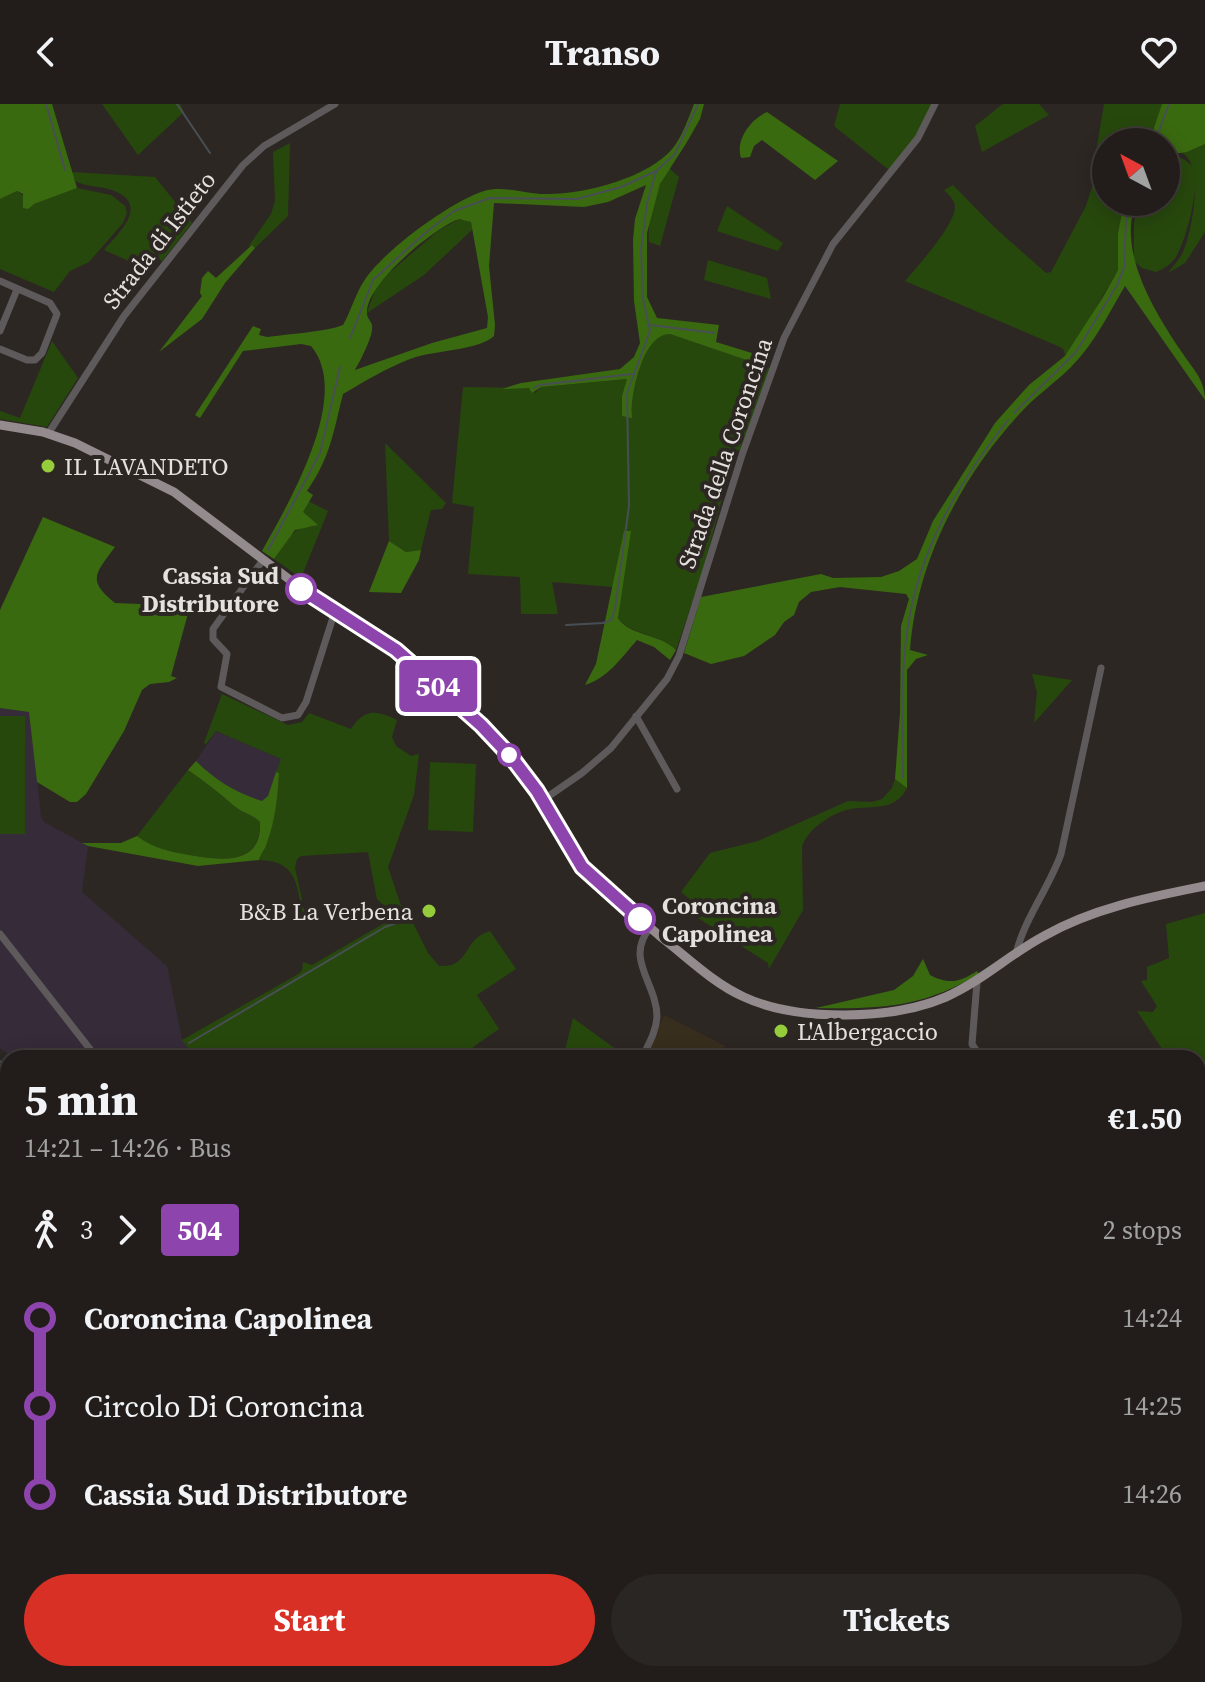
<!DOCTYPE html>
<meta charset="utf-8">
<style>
body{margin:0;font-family:"Source Serif 4",serif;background:#2a2623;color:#f1f3f6;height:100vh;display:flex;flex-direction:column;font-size:30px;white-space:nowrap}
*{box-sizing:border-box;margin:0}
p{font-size:26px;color:#a2a2a2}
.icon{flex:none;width:44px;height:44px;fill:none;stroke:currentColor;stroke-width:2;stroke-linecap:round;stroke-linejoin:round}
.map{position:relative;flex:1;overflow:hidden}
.sheet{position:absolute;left:0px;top:946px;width:1206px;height:632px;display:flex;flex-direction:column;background:#221d1a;border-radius:24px 24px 0 0;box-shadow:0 4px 20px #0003,0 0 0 2px #3f3b39}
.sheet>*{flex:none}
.badge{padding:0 16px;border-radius:6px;font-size:28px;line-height:52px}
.needle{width:52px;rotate:319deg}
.controls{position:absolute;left:1092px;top:24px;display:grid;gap:16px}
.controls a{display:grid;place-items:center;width:88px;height:88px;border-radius:50%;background:#221d1a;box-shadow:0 4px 20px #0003,0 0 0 2px #3f3b39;font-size:40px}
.map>.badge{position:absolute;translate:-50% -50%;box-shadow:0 0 0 4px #fff}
.legs{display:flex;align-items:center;gap:12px;height:88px;padding:0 24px;font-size:26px}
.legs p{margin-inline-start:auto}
.overview{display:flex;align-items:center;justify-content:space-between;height:136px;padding:0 24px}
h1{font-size:44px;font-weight:700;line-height:60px}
.action{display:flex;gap:16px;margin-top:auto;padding:16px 24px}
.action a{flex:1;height:92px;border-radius:48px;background:#d93025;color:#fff;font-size:32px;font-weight:700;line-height:92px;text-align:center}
.action a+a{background:#2a2623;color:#f1f3f6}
ul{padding:0 24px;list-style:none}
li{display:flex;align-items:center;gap:28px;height:88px;font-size:30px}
li i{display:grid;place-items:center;width:12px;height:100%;margin:0 10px;background:currentColor}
li i::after{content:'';width:20px;height:20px;margin:-10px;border:6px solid;border-radius:50%;background:#221d1a}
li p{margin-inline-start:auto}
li:first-child i{background:linear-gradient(#0000 50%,currentColor 0)}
li:last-child i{background:linear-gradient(currentColor 50%,#0000 0)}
header{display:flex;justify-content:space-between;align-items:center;height:104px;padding:0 24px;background:#221d1a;font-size:36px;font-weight:700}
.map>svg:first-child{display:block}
</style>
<header><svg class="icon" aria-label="back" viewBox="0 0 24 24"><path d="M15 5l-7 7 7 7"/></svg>Transo<svg class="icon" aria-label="heart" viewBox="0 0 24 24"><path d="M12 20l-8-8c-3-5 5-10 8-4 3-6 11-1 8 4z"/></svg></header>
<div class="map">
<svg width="1205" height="1578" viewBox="0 0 1205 1578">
<rect width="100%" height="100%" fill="#2d2723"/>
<!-- commercial -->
<path fill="#382e1e" d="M 664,911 L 725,942 L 719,954 L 646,954 Z"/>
<!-- industrial -->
<path fill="#362b39" d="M 0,604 L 30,608 L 41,713 L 44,718 L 88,742 L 82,788 L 167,862 L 182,935 L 195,954 L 12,954 L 0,944 Z
M 216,627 L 281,655 L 268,692 L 262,698 L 245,692 L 214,675 L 196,657 Z"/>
<!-- green -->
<path fill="#27480d" d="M 102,0 L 180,0 L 184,8 L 138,51 Z
M 840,0 L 933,0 L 915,33 L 889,66 L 834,22 Z
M 1003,0 L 1039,0 L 1049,11 L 982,48 L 975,22 Z
M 1104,0 L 1162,0 L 1149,38 L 1106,38 L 1106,98 L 1124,98 L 1118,129 L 1118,166 L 1077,236 L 1065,252 L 1064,246 L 1060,243 L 905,177 C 917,163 956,120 955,102 C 954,95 948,90 944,86 L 953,81 L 993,122 L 1046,169 L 1051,168 L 1086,102 L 1101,55 L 1095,54 Z
M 290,39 L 288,112 L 255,144 L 252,141 L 248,143 L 271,110 L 275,97 L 273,48 Z
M 1205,40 L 1205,128 L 1185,159 L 1168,169 C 1173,162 1180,155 1183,148 C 1193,125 1205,57 1180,48 L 1187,48 Z
M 1176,52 C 1184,55 1192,59 1194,68 C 1199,87 1186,136 1176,153 C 1171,160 1164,165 1156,168 L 1142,164 L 1134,157 L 1134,118 L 1140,98 L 1166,98 L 1166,56 Z
M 669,64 L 679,73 L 660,142 L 649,138 C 646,122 658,77 669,64 Z
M 71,68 L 155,73 L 192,119 L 162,157 L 149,149 L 138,161 L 104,146 C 119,129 151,100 112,86 C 100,82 87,83 75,77 Z
M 77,84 L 111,91 L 125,102 L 127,109 L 123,119 L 89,158 L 70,167 L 54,188 L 0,165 L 0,95 L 17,87 L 34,100 Z
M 727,102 L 783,139 L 778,147 L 717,127 Z
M 459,115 L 471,118 L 473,125 L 424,171 L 367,209 L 376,183 L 383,174 L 438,127 Z
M 708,156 L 767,174 L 771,195 L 704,176 Z
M 663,230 L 670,230 L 770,264 L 740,347 L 735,346 L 703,466 L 676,546 C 659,529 629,531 618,514 L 624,428 L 613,483 L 552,478 L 558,510 L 521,510 L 520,473 L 468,470 L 474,403 L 452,399 L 463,283 L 529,284 L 535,289 L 541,283 L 628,275 L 622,292 L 622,311 L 632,313 C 631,289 639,244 663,230 Z
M 52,237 L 78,274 L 47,323 L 0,315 L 0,307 L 20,314 Z
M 385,339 L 446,399 L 442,405 L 431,406 L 421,446 L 406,448 L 389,437 Z
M 308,397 L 328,407 L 301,474 L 274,455 C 285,440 292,421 313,423 L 302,409 Z
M 1032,570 L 1072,576 L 1034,619 L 1037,588 Z
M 222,590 L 288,621 L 302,618 L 309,609 L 351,625 C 365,604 376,606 397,616 L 392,633 L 396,642 L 411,652 L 419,650 L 414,691 L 388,763 L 402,805 L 411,815 L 428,849 L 439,862 C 471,864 462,835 490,827 L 516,865 L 477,891 L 499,925 L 473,943 L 478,952 L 483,954 L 195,954 L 182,936 L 295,872 L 302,867 L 303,858 L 312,861 L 395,813 L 377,795 L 368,748 L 301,752 L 297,755 L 295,764 L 307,818 L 304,816 C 296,783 300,757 259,756 C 261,749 265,746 267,739 C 274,717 278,692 279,669 L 276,668 L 281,655 L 216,627 L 206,640 L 204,639 Z
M 0,612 L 25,612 L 25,730 L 0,730 Z
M 430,658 L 476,660 L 473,728 L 428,726 Z
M 188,666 C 204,677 218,688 233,701 C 242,709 252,710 260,718 C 261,763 219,756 189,751 C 169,747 155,745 137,732 Z
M 895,675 L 907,684 C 895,708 873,701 851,705 C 833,708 807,725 802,743 L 803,806 L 769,865 L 768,859 L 695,812 L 698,802 L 681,788 L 710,749 L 758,737 L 848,697 L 872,698 L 882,695 L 892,684 Z
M 1205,809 L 1205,1002 L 1198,994 L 1198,954 L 1168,954 L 1137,907 L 1153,908 L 1157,902 L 1141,877 L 1147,876 L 1147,863 L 1169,854 L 1166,820 Z
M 573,914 L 628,954 L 563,954 Z
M 1205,1131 L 1205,1245 L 1198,1248 L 1198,1134 Z
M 8,1404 L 8,1570 L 92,1570 L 94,1578 L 0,1578 L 0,1440 Z"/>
<!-- forest -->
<path fill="#3a6a10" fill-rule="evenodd" d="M 0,0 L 52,0 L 77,84 L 34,100 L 28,105 L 23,104 L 23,90 L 17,87 L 0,95 Z
M 694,0 L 704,0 L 700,15 L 687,38 L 660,80 L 647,129 L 647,193 L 657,214 L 719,221 L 716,238 L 768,254 L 767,263 L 670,230 C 642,230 630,292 632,314 L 622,312 L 622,292 L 627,275 L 541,283 L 532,289 L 529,284 L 502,285 L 521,279 L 620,265 L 634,253 L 640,239 L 634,197 L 633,136 L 635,115 L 646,81 L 608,98 L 584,103 L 494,99 L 489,162 L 495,221 L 494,232 C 477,247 433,246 410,255 C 387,264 365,277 343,290 C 333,329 331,352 307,387 L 313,391 L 303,408 L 318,421 L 295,426 L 274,455 L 262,447 C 288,400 353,291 311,242 L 301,240 L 243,247 L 200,314 L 195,311 L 253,222 L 261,225 L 259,231 L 267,233 C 288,230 325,228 343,221 C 351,207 355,191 364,177 C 383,147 450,98 484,87 C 503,81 525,90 545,90 C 582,91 649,74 673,44 C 683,31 688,15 694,0 ZM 459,115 L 471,118 L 488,213 L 487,224 L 432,239 L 355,266 C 360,257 374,231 372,221 C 371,217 367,214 367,210 C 364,181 434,124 459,115 Z
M 1162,0 L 1205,0 L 1205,40 L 1187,48 L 1166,51 L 1166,38 L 1149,38 Z
M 767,8 L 838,57 L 815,76 L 762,36 L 754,42 L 750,53 L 741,54 C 735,36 751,15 767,8 Z
M 1124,98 L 1136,98 C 1117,147 1154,207 1181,247 C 1192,264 1205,275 1205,296 L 1125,182 C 1109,209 1094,240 1071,263 C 1057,277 1040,289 1026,303 C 963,369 917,455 910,546 L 928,551 L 916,555 L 907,566 L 907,684 L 895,675 L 900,609 L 901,522 L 909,495 L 906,490 L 840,483 L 811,488 L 799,498 L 794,511 L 784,518 L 775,531 L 744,552 L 711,560 L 684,549 L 701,493 L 821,470 L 833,474 L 881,473 L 899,467 L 917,455 L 933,417 L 995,319 L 1029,281 L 1065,252 L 1103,193 L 1118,166 L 1118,129 Z
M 252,141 L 255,144 L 225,179 L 202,215 L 159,248 L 202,192 L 200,189 L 202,174 L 208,167 L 216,174 Z
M 43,413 L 115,443 C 96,469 86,476 115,499 L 190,502 L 171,572 L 177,574 L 169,578 L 150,580 L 142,586 L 124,627 L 86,690 L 77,698 L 70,698 L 37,678 L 29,608 L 0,604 L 0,506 Z
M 624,427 L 631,427 L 618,514 C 629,532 659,529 676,546 L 670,556 L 654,543 L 637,536 C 621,554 608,574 585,581 L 596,560 Z
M 389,437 L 406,448 L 421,446 L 419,456 L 401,489 L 369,488 Z
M 196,657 C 215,676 236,689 262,697 L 268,692 L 276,668 L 279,669 C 278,692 275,717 267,739 C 265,746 261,749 259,756 L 198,762 L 88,742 L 82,739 L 121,739 L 137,732 C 155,745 169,747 189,751 C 219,756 262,763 260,718 C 252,710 242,709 233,701 C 218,688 204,677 188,666 Z
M 923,855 L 930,871 C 949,881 960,878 977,867 L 979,870 C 921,904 881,905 816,904 L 894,886 L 913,872 Z
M 114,1570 L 133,1570 L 143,1575 L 152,1570 L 214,1570 L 219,1578 L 116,1578 Z"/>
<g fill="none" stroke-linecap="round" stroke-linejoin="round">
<!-- stream -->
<path stroke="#484f54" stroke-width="2" d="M 46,0 L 65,66
M 177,0 L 210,49
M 1155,38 L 1169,0
M 650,221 L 715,229
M 350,234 L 373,176 L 425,129 L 454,107 L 490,94 L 577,95 L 621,83 L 656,67 L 675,50 L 698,0
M 534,284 L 539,281 L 632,270
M 1014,309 L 1076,248 L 1117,181 L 1124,164 L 1126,117 L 1131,98
M 268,446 L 320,349 L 340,263
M 566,521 L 603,519 L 611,516 L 615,505 L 629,402 L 627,289 L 650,227 L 643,195 L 641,145 L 647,99 L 656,68
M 903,674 C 903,626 900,575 907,528 C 918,447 958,379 1008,316
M 189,939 L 385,823 L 404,816
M 0,957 L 8,963
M 0,1499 L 8,1505
M 205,1570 L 211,1578
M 979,1570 L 985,1578
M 118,1575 L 125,1578
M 162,1578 L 180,1570"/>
<!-- minor -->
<path stroke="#5e5a5b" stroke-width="7" d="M 0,177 L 50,199 L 57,210 L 42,249 L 35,256 L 27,256 L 0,245
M 0,227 L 16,188
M 48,330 L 124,212 L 243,61 L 264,42 L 335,0
M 263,456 L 213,525 L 213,535 L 227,550 L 221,583 L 282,614 L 298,611 L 306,598 L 335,507
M 636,612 L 677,685
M 543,696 L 582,669 L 611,644 L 667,575 L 679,552 L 742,351 L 784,234 L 833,140 L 918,34 L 935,0
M 0,830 L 97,954
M 1016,850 C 1024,815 1049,784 1061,750 L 1101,564
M 977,878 L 972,940 L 981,954
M 642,954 C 648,941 656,928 657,913 C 657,879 624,855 650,824"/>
<!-- major -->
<path stroke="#938b8d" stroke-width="9" d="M 0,321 L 43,328 L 75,339 L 174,388 L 294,479 L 396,546 L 474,615 L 512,654 L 543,696 L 576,754 L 588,769 C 611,792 637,812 661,833 C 688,854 713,879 744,893 C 798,918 893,916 946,893 C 982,877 1010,850 1044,832 C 1093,804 1150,793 1205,782"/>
<!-- highway -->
<path stroke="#a89ea0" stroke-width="11" d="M 0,1019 L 8,1028
M 0,1119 L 8,1114
M 0,1129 L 8,1147
M 0,1165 L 8,1184
M 98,1570 L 100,1578
M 110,1570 L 112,1578"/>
</g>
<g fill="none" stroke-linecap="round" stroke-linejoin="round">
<!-- line-1 casing -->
<g stroke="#fff" stroke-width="18">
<path id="line-1" d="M 301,485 L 396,546 L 481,621 L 512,654 L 537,687 L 582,763 L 640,815"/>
</g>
<!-- line-1 -->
<use href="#line-1" stroke="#8e44ad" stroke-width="12"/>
</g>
<!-- markers -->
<g fill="#94cc3c" stroke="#2d2723" stroke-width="3">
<circle cx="48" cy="362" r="8"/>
<circle cx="429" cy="807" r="8"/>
<circle cx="781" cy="927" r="8"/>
</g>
<g fill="#fff" stroke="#8e44ad" stroke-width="4">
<circle cx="301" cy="485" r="14"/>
<circle cx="509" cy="651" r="10"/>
<circle cx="640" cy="815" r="14"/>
</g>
<g text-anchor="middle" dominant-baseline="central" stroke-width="8" stroke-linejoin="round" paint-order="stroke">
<!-- street labels -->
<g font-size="24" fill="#e5e1df" stroke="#2d2723">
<text transform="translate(159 136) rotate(-52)">Strada di Istieto</text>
<text transform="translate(725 349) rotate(-71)">Strada della Coroncina</text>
</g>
<!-- poi labels -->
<g font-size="24" fill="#e5e1df" stroke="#2d2723" text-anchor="start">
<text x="64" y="362">IL LAVANDETO</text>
<text x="413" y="807" text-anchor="end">B&amp;B La Verbena</text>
<text x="797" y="927">L'Albergaccio</text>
</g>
<!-- stop labels -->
<g font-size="24" font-weight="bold" fill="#e5e1df" stroke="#2d2723" text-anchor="end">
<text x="279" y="471">Cassia Sud<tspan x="279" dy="28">Distributore</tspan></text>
<text x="662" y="801" text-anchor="start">Coroncina<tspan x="662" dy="28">Capolinea</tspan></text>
</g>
</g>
</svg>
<div class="controls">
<a><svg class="needle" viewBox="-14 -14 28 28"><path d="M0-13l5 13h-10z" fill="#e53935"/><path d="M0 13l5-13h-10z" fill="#a2a2a2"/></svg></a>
</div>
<b class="badge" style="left:438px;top:582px;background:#8e44ad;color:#fff">504</b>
<section class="sheet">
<div class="overview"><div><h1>5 min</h1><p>14:21 – 14:26 · Bus</p></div><b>€1.50</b></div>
<div class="legs"><svg class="icon" aria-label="walk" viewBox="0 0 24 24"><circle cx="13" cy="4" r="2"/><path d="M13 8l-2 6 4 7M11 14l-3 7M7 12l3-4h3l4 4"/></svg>3<svg class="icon" aria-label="forward" viewBox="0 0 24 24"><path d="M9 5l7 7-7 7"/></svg><b class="badge" style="background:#8e44ad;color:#fff">504</b><p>2 stops</p></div>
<ul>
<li><i style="color:#8e44ad"></i><b>Coroncina Capolinea</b><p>14:24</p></li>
<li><i style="color:#8e44ad"></i><span>Circolo Di Coroncina</span><p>14:25</p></li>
<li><i style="color:#8e44ad"></i><b>Cassia Sud Distributore</b><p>14:26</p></li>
</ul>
<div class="action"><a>Start</a><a>Tickets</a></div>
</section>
</div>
